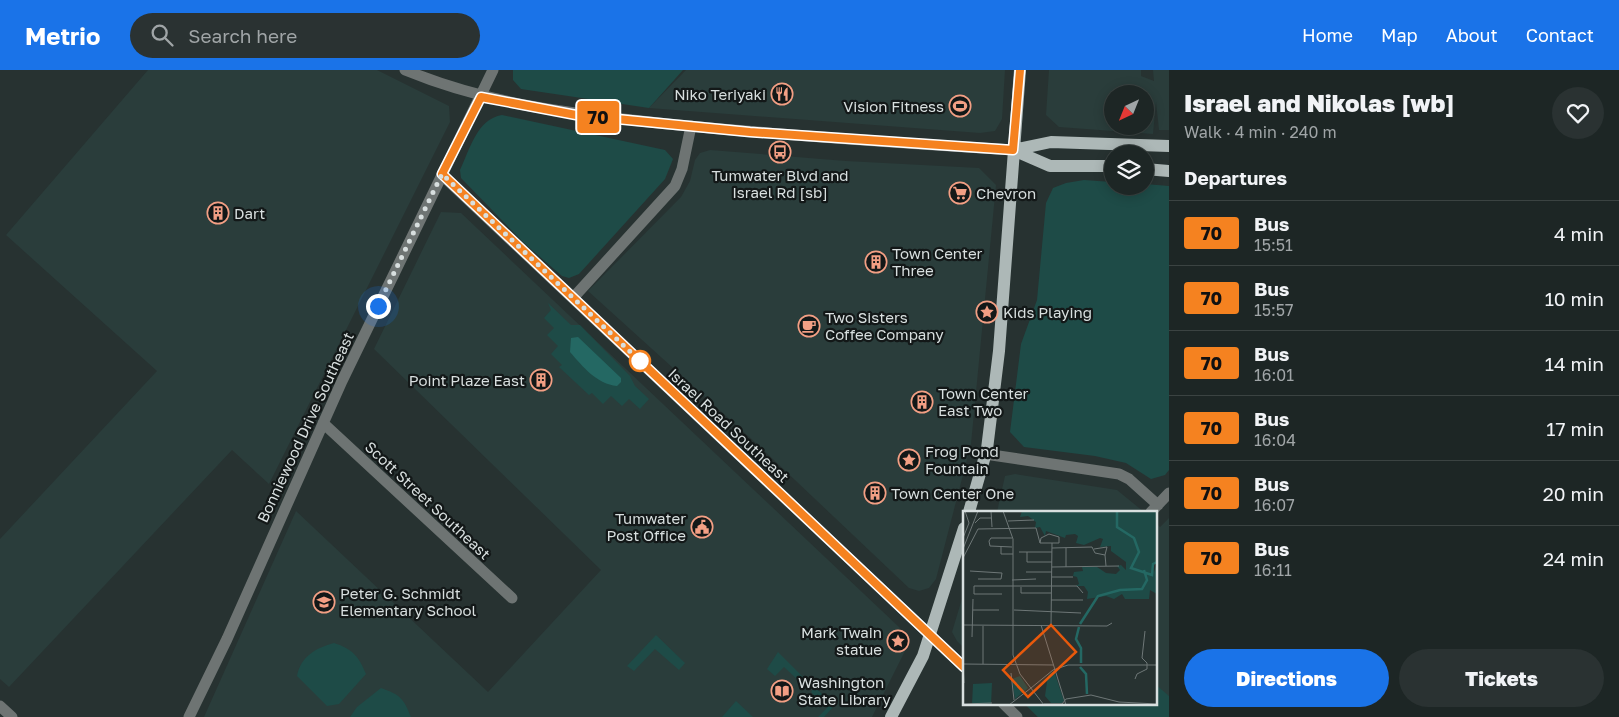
<!DOCTYPE html>
<meta charset="utf-8">
<style>
body{margin:0;font-family:"Golos Text",sans-serif;background:#2a3232;color:#f1f3f6;height:100vh;display:flex;flex-direction:column;font-size:19px;white-space:nowrap}
*{box-sizing:border-box;margin:0}
p{font-size:16px;color:#a0a5a7}
.icon{flex:none;width:28px;height:28px;fill:none;stroke:currentColor;stroke-width:2;stroke-linecap:round;stroke-linejoin:round}
.map{position:relative;flex:1;overflow:hidden}
.sheet{display:flex;flex-direction:column;background:#1d2625;width:450px}
.sheet>*{flex:none}
.badge{padding:0 10px;border-radius:4px;font-size:18px;line-height:32px}
.needle{width:32px;rotate:223deg}
.tools{position:absolute;left:1104px;top:15px;display:grid;gap:10px}
.tools a{display:grid;place-items:center;width:50px;height:50px;border-radius:50%;background:#1d2625;box-shadow:0 2px 12px #0003,0 0 0 1px #3b4342;font-size:25px}
.you{position:absolute;width:25px;height:25px;margin:-12px;border:4px solid #fff;border-radius:50%;background:#1a73e8;box-shadow:0 0 0 8px #1a73e833}
.map>.badge{position:absolute;translate:-50% -50%;box-shadow:0 0 0 2px #fff}
h2{padding:0 15px;font-size:19px;line-height:45px}
.round{display:grid;place-items:center;flex:none;width:52px;height:52px;border-radius:26px;background:#2a3232}
.headline{display:flex;align-items:center;justify-content:space-between;height:85px;padding:0 15px}
h1{font-size:24px;font-weight:800;line-height:38px}
.action{display:flex;gap:10px;margin-top:auto;padding:10px 15px}
.action a{flex:1;height:58px;border-radius:30px;background:#1a73e8;color:#fff;font-size:20px;font-weight:800;line-height:58px;text-align:center}
.action a+a{background:#2a3232;color:#f1f3f6}
ul{padding:0;list-style:none}
li{display:flex;align-items:center;gap:15px;height:65px;padding:0 15px;border-top:1px solid #3b4342}
li div{flex:1}
li b{display:block;font-size:19px}
li em{font-style:normal}
li .badge{min-width:55px;font-weight:700;text-align:center}
header{display:flex;align-items:center;gap:30px;box-sizing:border-box;height:70px;padding:0 25px;background:#1a73e8;color:#fff}
header strong{font-size:24px}
nav{display:flex;gap:28px;margin-inline-start:auto;font-size:18px}
.search{width:350px;height:45px;background:#2a3232;display:flex;align-items:center;gap:12px;box-sizing:border-box;padding:0 18px;border-radius:28px;color:#a0a5a7;font-size:19px}
main{display:flex;flex:1;min-height:0}
.map>svg:first-child{display:block}
</style>
<header>
<strong>Metrio</strong>
<div class="search"><svg class="icon" aria-label="search" viewBox="0 0 24 24"><circle cx="10" cy="10" r="6"/><path d="M15 15l6 6"/></svg>Search here</div>
<nav><a>Home</a><a>Map</a><a>About</a><a>Contact</a></nav>
</header>
<main>
<div class="map">
<svg width="1169" height="647" viewBox="0 0 1169 647">
<rect width="100%" height="100%" fill="#273231"/>
<!-- built -->
<path fill="#2a3d3b" fill-rule="evenodd" d="M 148,0 L 377,0 L 449,36 L 450,52 L 269,414 L 232,380 L 9,617 L 0,609 L 0,469 L 157,301 L 6,165 Z
M 686,0 L 1005,0 L 1002,49 L 995,61 L 980,63 L 649,38 Z
M 1049,0 L 1141,0 L 1141,6 L 1154,11 L 1153,0 L 1169,0 L 1169,60 L 1159,60 L 1156,32 L 1153,64 L 1059,57 L 1046,45 ZM 1112,24 L 1145,24 L 1145,56 L 1112,56 Z
M 710,80 L 846,91 L 979,98 L 996,115 L 971,374 L 936,509 L 929,518 L 919,521 L 909,518 L 757,374 L 588,221 L 681,127 L 690,111 L 695,90 L 700,83 Z
M 441,142 L 461,143 L 900,558 L 895,569 L 897,574 L 906,579 L 872,647 L 204,647 L 296,441 L 488,622 L 601,500 L 374,279 Z
M 1015,404 L 1117,420 L 1144,442 L 997,442 L 1005,406 Z
M 1169,448 L 1169,647 L 1038,647 L 1023,633 L 1155,633 L 1155,452 L 1160,457 Z
M 964,522 L 964,578 L 957,571 L 952,562 Z"/>
<!-- green -->
<path fill="#1e4b47" d="M 513,0 L 683,0 L 649,38 L 521,19 L 513,10 Z
M 502,45 L 665,80 L 673,89 L 665,109 L 579,204 L 569,208 L 562,206 L 524,173 L 461,108 L 460,100 C 470,79 477,49 502,45 Z
M 1084,110 L 1112,112 L 1112,116 L 1145,116 L 1145,114 L 1169,116 L 1169,400 L 1165,405 L 1151,409 L 1126,393 L 1095,386 L 1024,377 L 1010,362 L 1021,274 L 1037,230 L 1046,133 L 1053,118 L 1066,113 Z
M 548,233 L 571,255 L 580,255 L 630,306 L 635,316 L 649,329 L 640,339 L 629,329 L 622,336 L 611,326 L 603,334 L 592,323 L 589,325 L 559,297 L 562,295 L 551,284 L 558,276 L 547,265 L 554,258 L 544,248 L 551,240 Z
M 656,565 L 685,593 L 679,600 L 655,579 L 634,601 L 627,596 Z
M 334,573 C 353,579 359,587 366,604 L 339,634 L 327,636 L 297,606 C 301,586 316,578 334,573 Z
M 778,582 L 803,607 L 799,611 L 784,597 L 775,606 L 767,599 Z
M 1155,614 L 1169,626 L 1169,647 L 1038,647 L 1024,633 L 1155,633 Z
M 815,617 L 834,636 L 824,647 L 818,647 L 827,638 L 811,622 Z
M 381,618 C 400,625 403,627 411,647 L 350,647 L 357,637 Z
M 736,631 L 753,647 L 722,647 Z"/>
<!-- water -->
<path fill="#246863" d="M 578,267 L 621,308 L 621,312 L 617,316 C 597,314 583,297 570,282 L 571,268 Z"/>
<g fill="none" stroke-linecap="round" stroke-linejoin="round">
<!-- minor -->
<path stroke="#6e7473" stroke-width="11" d="M 405,0 C 495,37 582,45 678,55 C 789,66 901,73 1013,80
M 442,105 L 964,597
M 573,228 L 675,116 L 682,99 L 691,56
M 323,353 L 512,528
M 985,384 L 1119,404 L 1129,409 L 1158,435
M 1151,442 L 1169,423
M 1003,633 L 1017,647
M 0,636 L 12,647
M 189,647 L 227,569 L 342,311 L 493,0"/>
<!-- major -->
<path stroke="#adb8b7" stroke-width="12" d="M 1013,80 L 1051,72 L 1169,76
M 1013,80 L 1050,96 L 1112,96
M 1145,99 L 1169,101
M 969,442 L 987,379 L 999,281 L 1020,0
M 891,647 L 923,586 L 964,458"/>
</g>
<g fill="none" stroke-linecap="round" stroke-linejoin="round">
<!-- line casing -->
<g stroke="#fff" stroke-width="11">
<path id="line" d="M 964,597 L 442,104 L 481,27 L 576,45 L 750,62 L 1013,80 L 1020,0"/>
</g>
<!-- line -->
<use href="#line" stroke="#f58220" stroke-width="8"/>
<!-- walk -->
<path stroke="#d8dfdf" stroke-width="5" stroke-dasharray="0 9" d="M 378,236 L 442,104 L 640,291"/>
</g>
<!-- icons -->
<defs>
<g id="restaurant-ring" transform="scale(1.125)"><circle r="9.5" fill="#131818" stroke="#f39f84" stroke-width="1.5"/><path d="M-5-6h1v4h1v-4h1v4h1v-4h1v5L-1.5 .5V6h-2V.5L-5-1ZM5-6V6H3V1.5H1.5Q1.5-4 5-6Z" fill="#f39f84"/></g>
<g id="stadium-ring" transform="scale(1.125)"><circle r="9.5" fill="#131818" stroke="#f39f84" stroke-width="1.5"/><path d="M0-5a6.5 5 0 1 0 0 10a6.5 5 0 1 0 0-10ZM-3.5-1.8h7v3.6h-7Z" fill="#f39f84"/></g>
<g id="bus-ring" transform="scale(1.125)"><circle r="9.5" fill="#131818" stroke="#f39f84" stroke-width="1.5"/><path d="M-5-6H5V4H4V6H2V4H-2V6H-4V4H-5ZM-3.5-4V0h7V-4ZM-3.5 1.2v1.5H-2V1.2ZM2 1.2v1.5H3.5V1.2Z" fill="#f39f84"/></g>
<g id="supermarket-ring" transform="scale(1.125)"><circle r="9.5" fill="#131818" stroke="#f39f84" stroke-width="1.5"/><path d="M-6-5.5h2.5l.6 2H6L4.5 2H-2.5L-4.4-4H-6ZM-1.5 3.2a1.3 1.3 0 1 0 .1 0ZM3 3.2a1.3 1.3 0 1 0 .1 0Z" fill="#f39f84"/></g>
<g id="building-ring" transform="scale(1.125)"><circle r="9.5" fill="#131818" stroke="#f39f84" stroke-width="1.5"/><path d="M-4-6H4V6H1V3H-1V6H-4ZM-2.5-4.3h1.7v1.8h-1.7ZM.8-4.3h1.7v1.8H.8ZM-2.5-1h1.7V.8h-1.7ZM.8-1h1.7V.8H.8Z" fill="#f39f84"/></g>
<g id="sight-ring" transform="scale(1.125)"><circle r="9.5" fill="#131818" stroke="#f39f84" stroke-width="1.5"/><path d="M0-6L1.8-2.2L6-1.7L2.9 1.2L3.7 5.4L0 3.3L-3.7 5.4L-2.9 1.2L-6-1.7L-1.8-2.2Z" fill="#f39f84"/></g>
<g id="cafe-ring" transform="scale(1.125)"><circle r="9.5" fill="#131818" stroke="#f39f84" stroke-width="1.5"/><path d="M-5.5-4.5H6V0H3Q3 3.5 0 3.5H-2.5Q-5.5 3.5-5.5 0ZM3-3.2v2h1.7v-2ZM-6 4.5H4V6H-6Z" fill="#f39f84"/></g>
<g id="civic-ring" transform="scale(1.125)"><circle r="9.5" fill="#131818" stroke="#f39f84" stroke-width="1.5"/><path d="M-.6-6.5H3V-4.5H.6V-3L4-1V1h2V6H-6V1h2V-1L-.6-3ZM-1.2 2.5V6h2.4V2.5Z" fill="#f39f84"/></g>
<g id="school-ring" transform="scale(1.125)"><circle r="9.5" fill="#131818" stroke="#f39f84" stroke-width="1.5"/><path d="M0-5L7-2L0 1L-7-2ZM-4 1L0 2.5L4 1V4Q0 6-4 4Z" fill="#f39f84"/></g>
<g id="library-ring" transform="scale(1.125)"><circle r="9.5" fill="#131818" stroke="#f39f84" stroke-width="1.5"/><path d="M-6-4Q-3-5.5-.7-3.5V5Q-3 3-6 4ZM6-4Q3-5.5 .7-3.5V5Q3 3 6 4Z" fill="#f39f84"/></g>
</defs>
<g fill-rule="evenodd">
<use href="#restaurant-ring" x="782" y="24"/>
<use href="#stadium-ring" x="960" y="36"/>
<use href="#bus-ring" x="780" y="82"/>
<use href="#supermarket-ring" x="960" y="123"/>
<use href="#building-ring" x="218" y="143"/>
<use href="#building-ring" x="876" y="192"/>
<use href="#sight-ring" x="987" y="242"/>
<use href="#cafe-ring" x="809" y="256"/>
<use href="#building-ring" x="541" y="310"/>
<use href="#building-ring" x="922" y="332"/>
<use href="#sight-ring" x="909" y="390"/>
<use href="#building-ring" x="875" y="423"/>
<use href="#civic-ring" x="702" y="457"/>
<use href="#school-ring" x="324" y="532"/>
<use href="#sight-ring" x="898" y="571"/>
<use href="#library-ring" x="782" y="621"/>
</g>
<!-- markers -->
<circle fill="#fff" stroke="#f58220" stroke-width="2.5" cx="640" cy="291" r="10"/>
<g text-anchor="middle" dominant-baseline="central" stroke-width="4.5" stroke-linejoin="round" paint-order="stroke">
<!-- poi labels -->
<g font-size="15" fill="#d8dfdf" stroke="#131818" text-anchor="start">
<text x="766" y="24" text-anchor="end">Niko Teriyaki</text>
<text x="944" y="36" text-anchor="end">Vision Fitness</text>
<text x="780" y="105" text-anchor="middle">Tumwater Blvd and<tspan x="780" dy="17">Israel Rd [sb]</tspan></text>
<text x="976" y="123">Chevron</text>
<text x="234" y="143">Dart</text>
<text x="892" y="183">Town Center<tspan x="892" dy="17">Three</tspan></text>
<text x="1003" y="242">Kids Playing</text>
<text x="825" y="247">Two Sisters<tspan x="825" dy="17">Coffee Company</tspan></text>
<text x="525" y="310" text-anchor="end">Point Plaze East</text>
<text x="938" y="323">Town Center<tspan x="938" dy="17">East Two</tspan></text>
<text x="925" y="381">Frog Pond<tspan x="925" dy="17">Fountain</tspan></text>
<text x="891" y="423">Town Center One</text>
<text x="686" y="448" text-anchor="end">Tumwater<tspan x="686" dy="17">Post Office</tspan></text>
<text x="340" y="523">Peter G. Schmidt<tspan x="340" dy="17">Elementary School</tspan></text>
<text x="882" y="562" text-anchor="end">Mark Twain<tspan x="882" dy="17">statue</tspan></text>
<text x="798" y="612">Washington<tspan x="798" dy="17">State Library</tspan></text>
</g>
<!-- street labels -->
<g font-size="15" fill="#d8dfdf" stroke="#131818">
<text transform="translate(729 355) rotate(43)">Israel Road Southeast</text>
<text transform="translate(305 357) rotate(-65)">Bonniewood Drive Southeast</text>
<text transform="translate(428 430) rotate(43)">Scott Street Southeast</text>
</g>
</g>
<!-- overview -->
<g transform="translate(963 441)">
<rect width="194" height="194" fill="#273231"/>
<path d="M 59,0 L 194,0 L 194,51 L 189,53 L 191,61 L 194,52 L 194,83 L 187,79 L 186,88 L 162,88 L 159,83 L 151,88 L 143,85 L 124,88 L 125,81 L 121,75 L 113,75 L 116,73 L 114,66 L 110,65 L 111,61 L 120,60 L 119,56 L 134,56 L 143,62 L 153,63 L 157,59 L 154,55 L 158,54 L 163,59 L 163,51 L 148,40 L 148,35 L 137,36 L 140,28 L 137,27 L 121,34 L 113,32 L 115,25 L 112,23 L 103,24 L 102,27 L 83,20 L 82,25 L 77,16 L 72,17 L 73,11 L 65,5 L 57,6 ZM 91,160 L 101,190 L 99,192 L 88,192 L 82,185 L 85,164 ZM 57,165 L 65,177 L 52,188 L 49,168 ZM 29,172 L 28,194 L 9,194 L 10,173 Z" fill="#1e4b47"/>
<path fill="none" stroke="#246863" stroke-width="2.5" d="M 154,0 L 154,16 L 171,27 L 176,41 L 168,57 L 189,64 L 190,53 L 194,51M 117,113 L 135,85 L 157,79 L 179,78 L 184,69 L 181,59M 116,116 L 113,128 L 118,137 L 118,152M 117,156 L 123,163 L 124,183"/>
<path fill="none" stroke="#6e7777" stroke-width="1" d="M 28,0 L 29,16M 40,0 L 50,28 L 50,144 L 57,163 L 81,194M 45,10 L 71,9M 12,12 L 17,7 L 28,7M 0,27 L 6,12 L 2,0M 38,36 L 38,43 L 50,43M 49,36 L 27,35 L 26,30 L 28,27 L 49,27M 89,37 L 129,36 L 132,42 L 142,44 L 143,55M 0,38 L 15,0M 131,38 L 144,36 L 142,44M 56,41 L 89,41M 64,41 L 64,51 L 89,51M 0,47 L 15,18 L 73,17 L 77,32 L 96,32 L 96,26 L 86,23 L 78,27 L 77,32M 89,56 L 156,55M 103,56 L 103,37M 7,60 L 39,62 L 38,68 L 15,68M 63,61 L 89,61M 89,66 L 110,66M 49,69 L 73,68M 58,76 L 58,82 L 88,82M 39,83 L 11,83 L 11,75 L 114,75 L 120,82M 88,89 L 120,89M 10,99 L 36,99M 51,99 L 118,102M 0,114 L 144,115 L 149,112M 78,114 L 103,194M 88,115 L 89,32M 9,126 L 10,88M 0,153 L 91,154M 0,153 L 1,172M 20,153 L 20,115M 48,162 L 51,189M 172,168 L 174,163 L 184,158 L 184,152 L 179,147 L 182,120M 68,177 L 90,159 L 105,154 L 194,154M 0,193 L 29,192M 81,193 L 99,193 L 103,188 L 128,184 L 156,191 L 194,193M 46,194 L 68,177"/>
<path fill="#e8590c" fill-opacity="0.15" stroke="#e8590c" stroke-width="2.5" d="M 88,114 L 113,141 L 65,186 L 40,159 Z"/>
<rect width="194" height="194" fill="none" stroke="#d8dfdf" stroke-width="2.5"/>
</g>
</svg>
<div class="tools">
<a><svg class="needle" viewBox="-14 -14 28 28"><path d="M0-13l5 13h-10z" fill="#e53935"/><path d="M0 13l5-13h-10z" fill="#a0a5a7"/></svg></a>
<a><svg class="icon" aria-label="layers" viewBox="0 0 24 24"><path d="M12 4l9 5-9 5-9-5zM3 14l9 5 9-5"/></svg></a>
</div>
<div class="you" style="left:378px;top:236px"></div>
<b class="badge" style="left:598px;top:47px;background:#f58220;color:#111">70</b>
</div>
<section class="sheet">
<div class="headline"><div><h1>Israel and Nikolas [wb]</h1><p>Walk · 4 min · 240 m</p></div><a class="round"><svg class="icon" aria-label="heart" viewBox="0 0 24 24"><path d="M12 20l-8-8c-3-5 5-10 8-4 3-6 11-1 8 4z"/></svg></a></div>
<h2>Departures</h2>
<ul>
<li><span class="badge" style="background:#f58220;color:#111">70</span><div><b>Bus</b><p>15:51</p></div><em>4 min</em></li>
<li><span class="badge" style="background:#f58220;color:#111">70</span><div><b>Bus</b><p>15:57</p></div><em>10 min</em></li>
<li><span class="badge" style="background:#f58220;color:#111">70</span><div><b>Bus</b><p>16:01</p></div><em>14 min</em></li>
<li><span class="badge" style="background:#f58220;color:#111">70</span><div><b>Bus</b><p>16:04</p></div><em>17 min</em></li>
<li><span class="badge" style="background:#f58220;color:#111">70</span><div><b>Bus</b><p>16:07</p></div><em>20 min</em></li>
<li><span class="badge" style="background:#f58220;color:#111">70</span><div><b>Bus</b><p>16:11</p></div><em>24 min</em></li>
</ul>
<div class="action"><a>Directions</a><a>Tickets</a></div>
</section>
</main>
